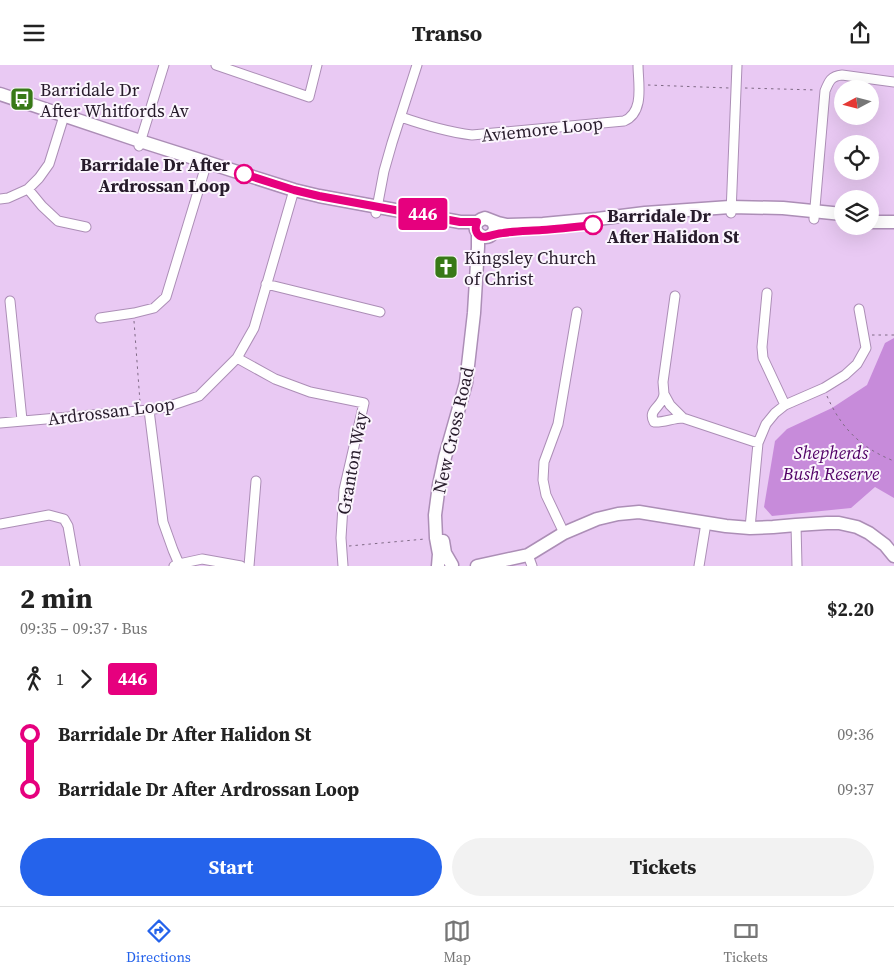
<!DOCTYPE html>
<meta charset="utf-8">
<style>
body{margin:0;font-family:"Source Serif 4",serif;background:#f2f2f2;color:#222;height:100vh;display:flex;flex-direction:column;font-size:19px;white-space:nowrap}
*{box-sizing:border-box;margin:0}
p{font-size:16px;color:#767676}
.icon{flex:none;width:28px;height:28px;fill:none;stroke:currentColor;stroke-width:2;stroke-linecap:round;stroke-linejoin:round}
.map{position:relative;height:501px;overflow:hidden}
.details{display:flex;flex-direction:column;background:#fff;flex:1}
.details>*{flex:none}
.badge{padding:0 10px;border-radius:4px;font-size:18px;line-height:32px}
.needle{width:32px;rotate:263deg}
.tools{position:absolute;left:834px;top:15px;display:grid;gap:10px}
.tools a{display:grid;place-items:center;width:45px;height:45px;border-radius:50%;background:#fff;box-shadow:0 5px 20px #0002;font-size:25px}
.map>.badge{position:absolute;translate:-50% -50%;box-shadow:0 0 0 2px #fff}
.legs{display:flex;align-items:center;gap:8px;height:55px;padding:0 20px;font-size:16px}
.legs p{margin-inline-start:auto}
.head{display:flex;align-items:center;justify-content:space-between;height:85px;padding:0 20px}
h1{font-size:28px;font-weight:700;line-height:38px}
.cta{display:flex;gap:10px;margin-top:auto;padding:10px 20px}
.cta a{flex:1;height:58px;border-radius:30px;background:#2563eb;color:#fff;font-size:20px;font-weight:700;line-height:58px;text-align:center}
.cta a+a{background:#f2f2f2;color:#222}
ul{padding:0 20px;list-style:none}
li{display:flex;align-items:center;gap:18px;height:55px;font-size:19px}
li i{display:grid;place-items:center;width:8px;height:100%;margin:0 6px;background:currentColor}
li i::after{content:'';width:12px;height:12px;margin:-6px;border:4px solid;border-radius:50%;background:#fff}
li p{margin-inline-start:auto}
li:first-child i{background:linear-gradient(#0000 50%,currentColor 0)}
li:last-child i{background:linear-gradient(currentColor 50%,#0000 0)}
header{display:flex;justify-content:space-between;align-items:center;height:65px;padding:0 20px;background:#fff;font-size:22px;font-weight:700}
.dock{display:flex;justify-content:space-around;align-items:center;height:70px;border-top:1px solid #e0e0e0;background:#fff;font-size:14px;color:#767676}
.dock a{display:grid;justify-items:center;gap:2px}
.dock .on{color:#2563eb}
.map>svg:first-child{display:block}
</style>
<header><svg class="icon" aria-label="menu" viewBox="0 0 24 24"><path d="M4 6h16M4 12h16M4 18h16"/></svg>Transo<svg class="icon" aria-label="share" viewBox="0 0 24 24"><path d="M12 15V3M7 8l5-5 5 5M5 13v7h14v-7"/></svg></header>
<div class="map">
<svg width="894" height="501" viewBox="0 0 894 501">
<rect width="100%" height="100%" fill="#e9c9f3"/>
<!-- forest -->
<path fill="#c78bda" d="M 894,273 L 894,433 L 875,422 L 851,443 L 772,451 L 764,442 L 775,376 L 787,364 L 832,343 L 867,320 L 885,278 Z"/>
<g fill="none" stroke-linecap="round" stroke-linejoin="round">
<!-- street casing -->
<g stroke="#ac8eb6" stroke-width="11">
<path id="street" d="M 216,0 L 309,32 L 317,0
M 401,52 C 424,60 448,67 472,70 L 624,56 C 645,47 638,18 638,0
M 139,81 L 164,0
M 28,124 L 42,141 L 58,156 L 86,162
M 0,134 L 8,133 L 28,124 L 39,113 L 49,99 L 64,51
M 376,148 L 384,106 L 392,78 L 417,0
M 731,148 L 737,0
M 814,154 L 825,26 C 829,16 831,11 842,10 L 894,17
M 266,219 L 380,247
M 767,228 L 762,282 L 763,293 L 785,340
M 675,231 L 663,317 L 664,329 L 670,340 L 683,353 L 758,378
M 10,236 L 22,355
M 100,253 L 134,248 L 154,243 L 166,232 L 207,97
M 237,293 L 275,314 L 310,327 L 364,338 L 344,425 L 341,473 L 343,501
M 664,329 C 663,342 647,344 654,357 C 663,358 673,353 683,353
M 149,345 L 163,457 L 173,485 L 179,499
M 0,358 L 149,345 L 170,341 L 199,331 L 237,293 L 254,263 L 294,125
M 0,459 L 49,450 L 64,454 L 68,461 L 75,501
M 796,460 L 797,501
M 750,463 L 758,378 L 766,359 L 775,348 L 785,340 L 824,323 L 845,310 L 857,299 L 866,283 L 859,244
M 564,468 L 546,430 L 543,415 L 544,397 L 558,359 L 577,247
M 528,490 L 532,501
M 174,501 L 179,499 L 202,494 L 241,501
M 249,501 L 256,416
M 699,501 L 706,458"/>
</g>
<!-- secondary casing -->
<g stroke="#ac8eb6" stroke-width="15">
<path id="secondary" d="M 0,29 L 140,76 L 294,125 L 319,131 L 460,157 L 477,157
M 493,157 C 495,161 496,164 493,168 C 483,181 464,159 485,153 L 498,158 L 507,160 L 543,159 L 597,154 L 645,148 L 730,142 L 783,143 L 842,149
M 870,157 L 894,157
M 443,476 L 445,488 L 452,500
M 438,501 L 439,489 L 436,473 L 435,450 L 439,420 L 445,392 L 466,318 L 474,248 L 478,182 L 478,169
M 477,501 L 528,490 L 564,468 L 597,454 L 618,449 L 639,447 L 726,461 L 750,463 L 773,462 L 796,460 L 827,458 L 839,458 L 857,462 L 869,468 L 885,480 L 894,491"/>
</g>
<!-- path -->
<path stroke="#7f6a85" stroke-width="1" stroke-dasharray="2.5 4" stroke-linecap="butt" d="M 648,20 L 729,23
M 745,23 L 816,25
M 134,256 L 140,337
M 872,270 L 894,270
M 827,331 C 841,363 861,383 894,396
M 349,481 L 425,474"/>
<!-- street -->
<use href="#street" stroke="#fff" stroke-width="9"/>
<!-- secondary -->
<use href="#secondary" stroke="#fff" stroke-width="12"/>
</g>
<g fill="none" stroke-linecap="round" stroke-linejoin="round">
<!-- line-1 casing -->
<g stroke="#fff" stroke-width="11">
<path id="line-1" d="M 244,109 L 294,125 L 319,131 L 460,157 L 477,157 C 475,162 475,168 480,171 C 485,174 496,168 503,168 C 516,166 529,166 542,165 C 559,164 576,162 593,160"/>
</g>
<!-- line-1 -->
<use href="#line-1" stroke="#e6007e" stroke-width="8"/>
</g>
<!-- icons -->
<defs>
<g id="bus-square" transform="scale(1.25)"><rect x="-9" y="-9" width="18" height="18" rx="4" fill="#387917" stroke="#fbf5fd"/><path d="M-5-6H5V4H4V6H2V4H-2V6H-4V4H-5ZM-3.5-4V0h7V-4ZM-3.5 1.2v1.5H-2V1.2ZM2 1.2v1.5H3.5V1.2Z" fill="#fff"/></g>
<g id="church-square" transform="scale(1.25)"><rect x="-9" y="-9" width="18" height="18" rx="4" fill="#387917" stroke="#fbf5fd"/><path d="M-1.2-6h2.4v3.5h3.3v2.4h-3.3V6h-2.4V-.1h-3.3v-2.4h3.3Z" fill="#fff"/></g>
</defs>
<g fill-rule="evenodd">
<use href="#bus-square" x="22" y="34"/>
<use href="#church-square" x="446" y="202"/>
</g>
<!-- markers -->
<g fill="#fff" stroke="#e6007e" stroke-width="2.5">
<circle cx="244" cy="109" r="9"/>
<circle cx="593" cy="160" r="9"/>
</g>
<g text-anchor="middle" dominant-baseline="central" stroke-width="4" stroke-linejoin="round" paint-order="stroke">
<!-- poi labels -->
<g font-size="18" fill="#271b2b" stroke="#fbf5fd" text-anchor="start">
<text x="40" y="24">Barridale Dr<tspan x="40" dy="21">After Whitfords Av</tspan></text>
<text x="464" y="192">Kingsley Church<tspan x="464" dy="21">of Christ</tspan></text>
</g>
<!-- street labels -->
<g font-size="18" fill="#271b2b" stroke="#fbf5fd">
<text transform="translate(542 64) rotate(-6)">Aviemore Loop</text>
<text transform="translate(111 346) rotate(-7)">Ardrossan Loop</text>
<text transform="translate(453 365) rotate(-77)">New Cross Road</text>
<text transform="translate(352 398) rotate(-80)">Granton Way</text>
</g>
<!-- stop labels -->
<g font-size="18" font-weight="bold" fill="#271b2b" stroke="#fbf5fd" text-anchor="end">
<text x="230" y="99">Barridale Dr After<tspan x="230" dy="21">Ardrossan Loop</tspan></text>
<text x="607" y="150" text-anchor="start">Barridale Dr<tspan x="607" dy="21">After Halidon St</tspan></text>
</g>
<!-- park labels -->
<g font-size="18" font-style="italic" fill="#510066" stroke="#fbf5fd">
<text x="831" y="387">Shepherds<tspan x="831" dy="21">Bush Reserve</tspan></text>
</g>
</g>
</svg>
<div class="tools">
<a><svg class="needle" viewBox="-14 -14 28 28"><path d="M0-13l5 13h-10z" fill="#e53935"/><path d="M0 13l5-13h-10z" fill="#767676"/></svg></a>
<a><svg class="icon" aria-label="locate" viewBox="0 0 24 24"><circle cx="12" cy="12" r="6"/><path d="M12 2v4M12 18v4M2 12h4M18 12h4"/></svg></a>
<a><svg class="icon" aria-label="layers" viewBox="0 0 24 24"><path d="M12 4l9 5-9 5-9-5zM3 14l9 5 9-5"/></svg></a>
</div>
<b class="badge" style="left:423px;top:149px;background:#e6007e;color:#fff">446</b>
</div>
<section class="details">
<div class="head"><div><h1>2 min</h1><p>09:35 – 09:37 · Bus</p></div><b>$2.20</b></div>
<div class="legs"><svg class="icon" aria-label="walk" viewBox="0 0 24 24"><circle cx="13" cy="4" r="2"/><path d="M13 8l-2 6 4 7M11 14l-3 7M7 12l3-4h3l4 4"/></svg>1<svg class="icon" aria-label="forward" viewBox="0 0 24 24"><path d="M9 5l7 7-7 7"/></svg><b class="badge" style="background:#e6007e;color:#fff">446</b></div>
<ul>
<li><i style="color:#e6007e"></i><b>Barridale Dr After Halidon St</b><p>09:36</p></li>
<li><i style="color:#e6007e"></i><b>Barridale Dr After Ardrossan Loop</b><p>09:37</p></li>
</ul>
<div class="cta"><a>Start</a><a>Tickets</a></div>
</section>
<nav class="dock">
<a class="on"><svg class="icon" aria-label="directions" viewBox="0 0 24 24"><path d="M12 3l9 9-9 9-9-9zM9 14v-3h6M13 9l2 2-2 2"/></svg>Directions</a>
<a><svg class="icon" aria-label="map" viewBox="0 0 24 24"><path d="M3 6l6-2 6 2 6-2v14l-6 2-6-2-6 2zM9 4v14M15 6v14"/></svg>Map</a>
<a><svg class="icon" aria-label="tickets" viewBox="0 0 24 24"><path d="M3 7h18v10H3zM15 7v10"/></svg>Tickets</a>
</nav>
